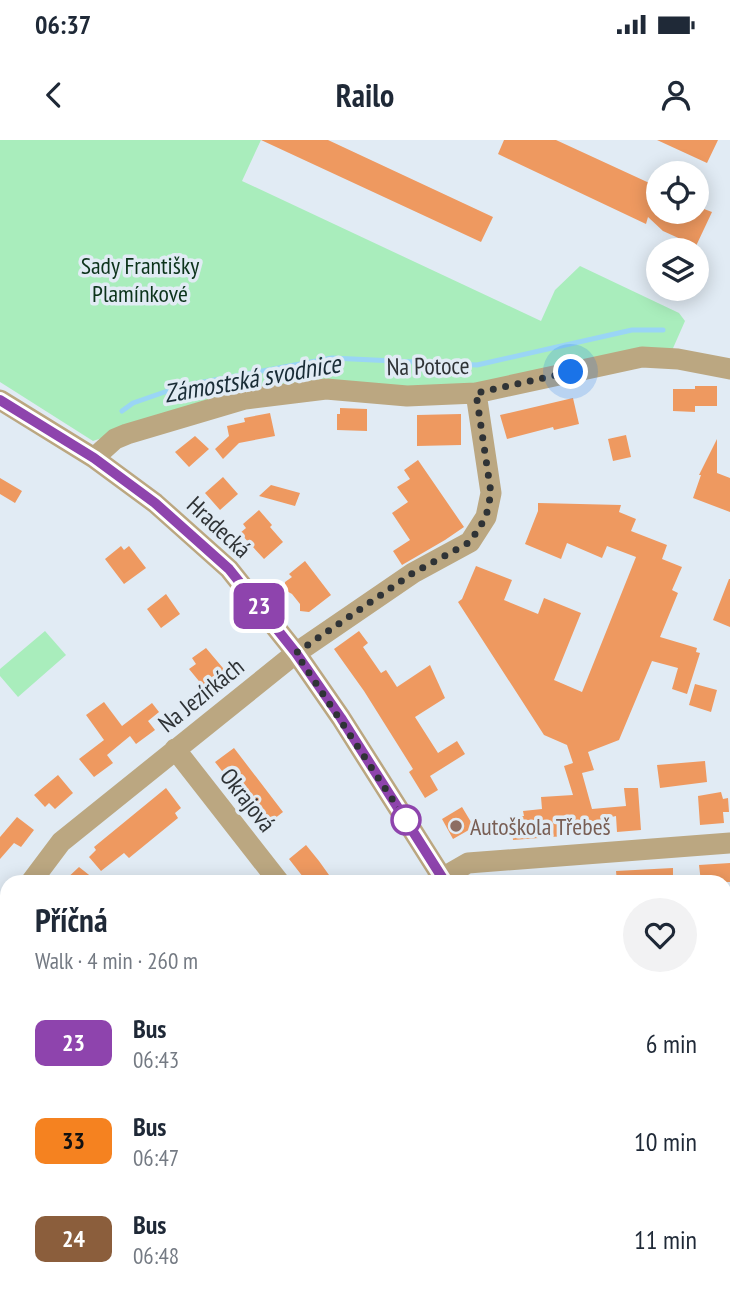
<!DOCTYPE html>
<meta charset="utf-8">
<style>
body{margin:0;font-family:"PT Sans Narrow",sans-serif;background:#f2f2f3;color:#1f2937;height:100vh;display:flex;flex-direction:column;font-size:26px;white-space:nowrap}
*{box-sizing:border-box;margin:0}
p{font-size:23px;color:#747a83}
.icon{flex:none;width:38px;height:38px;fill:none;stroke:currentColor;stroke-width:2;stroke-linecap:round;stroke-linejoin:round}
.map{position:relative;flex:1;overflow:hidden}
.side{position:absolute;left:0px;top:735px;width:732px;height:429px;display:flex;flex-direction:column;background:#fff;border-radius:21px 21px 0 0;box-shadow:0 4px 18px #0003}
.side>*{flex:none}
.badge{padding:0 14px;border-radius:10px;font-size:24px;line-height:46px}
.tools{position:absolute;left:646px;top:21px;display:grid;gap:14px}
.tools a{display:grid;place-items:center;width:63px;height:63px;border-radius:50%;background:#fff;box-shadow:0 4px 18px #0003;font-size:35px}
.you{position:absolute;width:35px;height:35px;margin:-18px;border:5px solid #fff;border-radius:50%;background:#1a73e8;box-shadow:0 0 0 10px #1a73e833}
.map>.badge{position:absolute;translate:-50% -50%;box-shadow:0 0 0 4px #fff}
.round{display:grid;place-items:center;flex:none;width:74px;height:74px;border-radius:37px;background:#f2f2f3}
.summary{display:flex;align-items:center;justify-content:space-between;height:119px;padding:0 35px}
h1{font-size:33px;font-weight:800;line-height:52px}
ul{padding:0;list-style:none}
li{display:flex;align-items:center;gap:21px;height:98px;padding:0 35px}
li div{flex:1}
li b{display:block;font-size:26px}
li em{font-style:normal}
li .badge{min-width:77px;font-weight:700;text-align:center}
.status{display:flex;justify-content:space-between;align-items:center;height:49px;padding:0 35px;background:#fff;direction:ltr}
.status svg{height:19px;fill:currentColor}
header{display:flex;justify-content:space-between;align-items:center;height:91px;padding:0 35px;background:#fff;font-size:32px;font-weight:800}
.map>svg:first-child{display:block}
</style>
<div class="status"><b>06:37</b><svg viewBox="0 0 49 12"><path d="M0 12V9h3v3zM5 12V6h3v6zM10 12V3h3v9zM15 12V0h3v12zM26 1h20v11H26zM47 4h2v5h-2z"/></svg></div>
<header><svg class="icon" aria-label="back" viewBox="0 0 24 24"><path d="M15 5l-7 7 7 7"/></svg>Railo<svg class="icon" aria-label="person" viewBox="0 0 24 24"><circle cx="12" cy="8" r="4"/><path d="M4 21q1-7 8-7t8 7"/></svg></header>
<div class="map">
<svg width="730" height="1163" viewBox="0 0 730 1163">
<rect width="100%" height="100%" fill="#e1ebf4"/>
<!-- green -->
<path fill="#a9edbc" d="M 0,0 L 261,0 L 242,41 L 541,181 L 555,150 L 580,126 L 679,173 L 685,181 L 670,215 L 481,245 L 230,255 L 93,301 L 0,242 Z
M 45,491 L 66,515 L 18,557 L 0,536 L 0,529 Z"/>
<g fill="none" stroke-linecap="round" stroke-linejoin="round">
<!-- stream -->
<path stroke="#9ad5f5" stroke-width="5" d="M 122,271 L 133,263 L 182,246 L 332,218 L 477,225 L 632,190 L 663,190"/>
</g>
<!-- building -->
<path fill="#ee9960" d="M 261,0 L 328,0 L 493,77 L 481,102 Z
M 504,0 L 556,0 L 658,47 L 658,72 L 696,72 L 696,66 L 712,72 L 696,106 L 663,91 L 648,77 L 646,84 L 498,14 Z
M 657,0 L 718,0 L 707,23 Z
M 695,246 L 717,246 L 717,266 L 695,266 L 695,272 L 673,271 L 673,249 L 695,249 Z
M 573,258 L 579,284 L 554,290 L 553,287 L 507,299 L 500,275 Z
M 340,268 L 367,269 L 367,291 L 337,290 L 337,274 L 340,274 Z
M 270,273 L 275,296 L 239,303 L 223,319 L 215,309 L 229,296 L 227,286 L 245,282 L 244,278 Z
M 461,274 L 461,305 L 417,306 L 417,275 Z
M 626,295 L 631,317 L 613,321 L 608,299 Z
M 195,296 L 209,309 L 189,327 L 175,312 Z
M 717,299 L 717,333 L 730,338 L 730,372 L 693,358 L 701,335 L 699,335 Z
M 418,320 L 464,387 L 445,400 L 402,425 L 393,411 L 410,400 L 392,373 L 408,362 L 397,347 L 410,339 L 404,330 Z
M 223,337 L 238,354 L 220,370 L 205,353 Z
M 0,338 L 22,351 L 15,363 L 0,354 Z
M 271,345 L 300,353 L 295,366 L 259,356 Z
M 538,363 L 621,365 L 619,372 L 636,379 L 631,391 L 667,405 L 662,419 L 682,427 L 672,450 L 678,453 L 660,497 L 697,508 L 696,512 L 700,513 L 687,554 L 672,549 L 678,528 L 652,521 L 619,600 L 588,612 L 594,630 L 582,633 L 592,669 L 626,666 L 624,648 L 638,648 L 641,690 L 617,692 L 616,676 L 563,688 L 564,696 L 513,700 L 511,677 L 524,676 L 523,671 L 542,669 L 541,657 L 573,655 L 564,626 L 573,623 L 567,605 L 544,595 L 458,462 L 462,459 L 476,426 L 512,440 L 504,460 L 538,474 L 544,458 L 581,473 L 554,540 L 582,552 L 636,417 L 607,406 L 602,418 L 567,403 L 561,419 L 525,404 L 538,371 Z
M 259,370 L 272,385 L 270,387 L 283,402 L 264,419 L 240,393 L 246,388 L 243,384 Z
M 121,406 L 124,410 L 129,406 L 146,428 L 124,444 L 105,419 Z
M 305,421 L 331,455 L 309,472 L 300,471 L 300,464 L 292,454 L 285,450 L 285,442 L 292,437 L 289,434 Z
M 729,439 L 730,439 L 730,487 L 713,480 Z
M 166,454 L 180,474 L 161,488 L 147,469 Z
M 359,491 L 368,503 L 363,507 L 381,533 L 386,530 L 397,547 L 430,525 L 445,558 L 415,577 L 438,613 L 457,601 L 465,614 L 430,636 L 438,650 L 425,658 L 409,632 L 413,629 L 364,551 L 334,509 Z
M 206,508 L 228,534 L 208,552 L 189,529 L 196,524 L 192,518 Z
M 695,544 L 717,550 L 711,572 L 689,565 Z
M 104,562 L 122,586 L 152,563 L 159,572 L 148,581 L 155,590 L 136,604 L 130,596 L 107,615 L 113,623 L 94,637 L 79,619 L 104,600 L 86,575 Z
M 234,608 L 283,672 L 265,686 L 215,622 Z
M 705,621 L 707,642 L 660,648 L 657,625 Z
M 58,635 L 73,653 L 55,669 L 49,663 L 45,667 L 34,655 Z
M 166,648 L 181,668 L 175,673 L 178,678 L 129,718 L 124,713 L 101,731 L 89,717 L 96,710 L 94,707 Z
M 721,652 L 723,659 L 728,658 L 729,672 L 723,672 L 724,683 L 700,685 L 698,656 Z
M 462,667 L 474,687 L 453,699 L 442,679 Z
M 17,677 L 34,690 L 21,707 L 14,703 L 0,719 L 0,697 Z
M 306,705 L 319,721 L 334,742 L 307,742 L 289,719 Z
M 730,723 L 730,742 L 701,742 L 699,725 Z
M 79,727 L 98,742 L 63,742 Z
M 673,728 L 673,742 L 617,742 L 616,731 Z"/>
<g fill="none" stroke-linecap="round" stroke-linejoin="round">
<!-- minor -->
<path stroke="#bba781" stroke-width="21" d="M 0,260 L 94,318 L 155,363 L 229,429 L 296,513 L 341,578 L 445,742
M 94,318 L 115,299 L 127,294 L 245,259 L 326,249 L 407,256 L 476,253 L 642,217 L 678,219 L 730,229
M 175,609 L 279,742
M 31,742 L 61,702 L 296,513 L 413,433 L 470,402 L 486,377 L 491,353 L 476,253
M 435,742 L 468,723 L 730,703
M 238,1157 L 240,1163
M 381,1157 L 383,1163
M 644,1157 L 646,1163
M 6,1163 L 7,814"/>
</g>
<g fill="none" stroke-linecap="round" stroke-linejoin="round">
<!-- line casing -->
<g stroke="#fff" stroke-width="16">
<path id="line" d="M 0,260 L 94,318 L 155,363 L 229,429 L 296,513 L 341,578 L 445,742"/>
</g>
<!-- line -->
<use href="#line" stroke="#8e44ad" stroke-width="10"/>
<!-- walk -->
<path stroke="#2f3336" stroke-width="7" stroke-dasharray="0 12.6" d="M 406,680 L 296,513 L 413,433 L 470,402 L 486,377 L 491,353 L 476,253 L 571,232"/>
</g>
<!-- markers -->
<circle fill="#fff" stroke="#8e44ad" stroke-width="3.5" cx="406" cy="680" r="14"/>
<circle fill="#8d6e63" stroke="#e1ebf4" stroke-width="2.5" cx="456" cy="686" r="7"/>
<g text-anchor="middle" dominant-baseline="central" stroke-width="7" stroke-linejoin="round" paint-order="stroke">
<!-- park labels -->
<g font-size="24" fill="#0c331b" stroke="#e1ebf4">
<text x="140" y="125">Sady Františky<tspan x="140" dy="28">Plamínkové</tspan></text>
</g>
<!-- street labels -->
<g font-size="24" fill="#2f3336" stroke="#e1ebf4">
<text transform="translate(428 226) rotate(-1)">Na Potoce</text>
<text transform="translate(219 387) rotate(43)">Hradecká</text>
<text transform="translate(201 555) rotate(-39)">Na Jezírkách</text>
<text transform="translate(248 660) rotate(52)">Okrajová</text>
</g>
<!-- education labels -->
<g font-size="24" fill="#785e54" stroke="#e1ebf4" text-anchor="start">
<text x="470" y="686">Autoškola Třebeš</text>
</g>
<!-- water labels -->
<g font-size="26" font-style="italic" fill="#192c36" stroke="#e1ebf4">
<text transform="translate(252 238) rotate(-10)">Zámostská svodnice</text>
</g>
</g>
</svg>
<div class="tools">
<a><svg class="icon" aria-label="locate" viewBox="0 0 24 24"><circle cx="12" cy="12" r="6"/><path d="M12 2v4M12 18v4M2 12h4M18 12h4"/></svg></a>
<a><svg class="icon" aria-label="layers" viewBox="0 0 24 24"><path d="M12 4l9 5-9 5-9-5zM3 14l9 5 9-5"/></svg></a>
</div>
<div class="you" style="left:571px;top:232px"></div>
<b class="badge" style="left:259px;top:466px;background:#8e44ad;color:#fff">23</b>
<section class="side">
<div class="summary"><div><h1>Příčná</h1><p>Walk · 4 min · 260 m</p></div><a class="round"><svg class="icon" aria-label="heart" viewBox="0 0 24 24"><path d="M12 20l-8-8c-3-5 5-10 8-4 3-6 11-1 8 4z"/></svg></a></div>
<ul>
<li><span class="badge" style="background:#8e44ad;color:#fff">23</span><div><b>Bus</b><p>06:43</p></div><em>6 min</em></li>
<li><span class="badge" style="background:#f58220;color:#111">33</span><div><b>Bus</b><p>06:47</p></div><em>10 min</em></li>
<li><span class="badge" style="background:#8b5e3c;color:#fff">24</span><div><b>Bus</b><p>06:48</p></div><em>11 min</em></li>
</ul>
</section>
</div>
